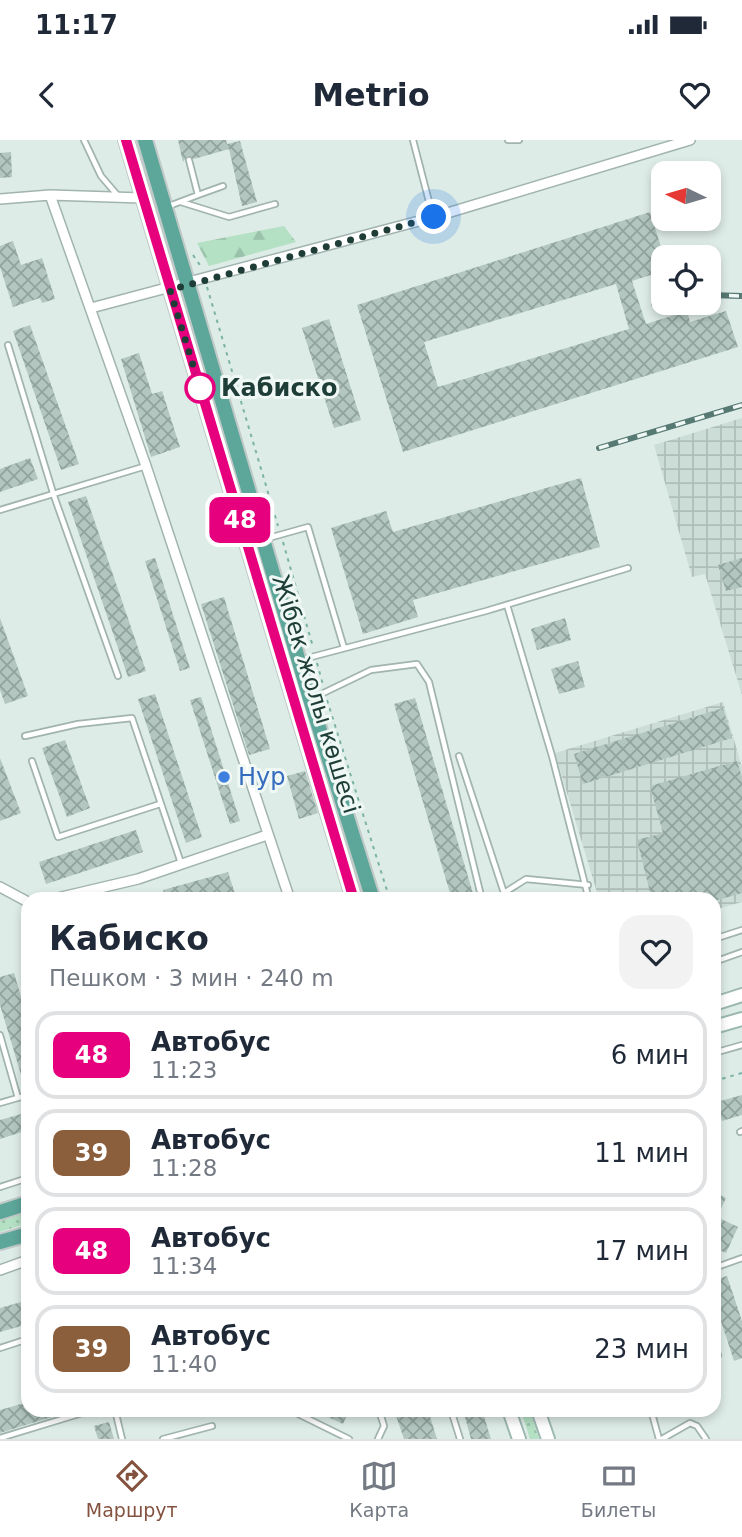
<!DOCTYPE html>
<html lang="ru">
<meta charset="utf-8">
<style>
body{margin:0;font-family:"DejaVu Sans",sans-serif;background:#f2f2f3;color:#1f2937;height:100vh;display:flex;flex-direction:column;font-size:26px;white-space:nowrap}
*{box-sizing:border-box;margin:0}
p{font-size:23px;color:#747a83}
.icon{flex:none;width:38px;height:38px;fill:none;stroke:currentColor;stroke-width:2;stroke-linecap:round;stroke-linejoin:round}
.map{position:relative;flex:1;overflow:hidden}
.sheet{position:absolute;left:21px;top:752px;width:700px;height:525px;display:flex;flex-direction:column;background:#fff;border-radius:21px;box-shadow:0 4px 10px #0003}
.sheet>*{flex:none}
.badge{padding:0 14px;border-radius:10px;font-size:24px;line-height:46px}
.needle{width:46px;rotate:275deg}
.buttons{position:absolute;left:651px;top:21px;display:grid;gap:14px}
.buttons a{display:grid;place-items:center;width:70px;height:70px;border-radius:14px;background:#fff;box-shadow:0 4px 10px #0003;font-size:35px}
.you{position:absolute;width:35px;height:35px;margin:-18px;border:5px solid #fff;border-radius:50%;background:#1a73e8;box-shadow:0 0 0 10px #1a73e833}
.map>.badge{position:absolute;translate:-50% -50%;box-shadow:0 0 0 4px #fff}
.round{display:grid;place-items:center;flex:none;width:74px;height:74px;border-radius:21px;background:#f2f2f3}
.headline{display:flex;align-items:center;justify-content:space-between;height:119px;padding:0 28px}
h1{font-size:33px;font-weight:700;line-height:52px}
ul{padding:0;list-style:none}
li{display:flex;align-items:center;gap:21px;height:88px;margin:0 14px 10px;padding:0 14px;border:4px solid #e0e1e3;border-radius:21px}
li div{flex:1}
li b{display:block;font-size:26px}
li em{font-style:normal}
li .badge{min-width:77px;font-weight:700;text-align:center}
.status{display:flex;justify-content:space-between;align-items:center;height:49px;padding:0 35px;background:#fff;direction:ltr}
.status svg{height:19px;fill:currentColor}
header{display:flex;justify-content:space-between;align-items:center;height:91px;padding:0 28px;background:#fff;font-size:32px;font-weight:700}
.tab-bar{display:flex;justify-content:space-around;align-items:center;height:98px;border-top:2px solid #e0e1e3;background:#fff;font-size:19px;color:#747a83}
.tab-bar a{display:grid;justify-items:center;gap:4px}
.tab-bar .on{color:#84533f}
.map>svg:first-child{display:block}
</style>
<div class="status"><b>11:17</b><svg viewBox="0 0 49 12"><path d="M0 12V9h3v3zM5 12V6h3v6zM10 12V3h3v9zM15 12V0h3v12zM26 1h20v11H26zM47 4h2v5h-2z"/></svg></div>
<header><svg class="icon" aria-label="back" viewBox="0 0 24 24"><path d="M15 5l-7 7 7 7"/></svg>Metrio<svg class="icon" aria-label="heart" viewBox="0 0 24 24"><path d="M12 20l-8-8c-3-5 5-10 8-4 3-6 11-1 8 4z"/></svg></header>
<div class="map">
<svg width="742" height="1299" viewBox="0 0 742 1299">
<defs>
<pattern id="industrial-grid" width="8" height="8" patternUnits="userSpaceOnUse" patternTransform="scale(1.75)"><rect width="8" height="8" fill="#ccdcd6"/><path d="M0 4h8M4 0v8" fill="none" stroke="#afbeb8"/></pattern>
<pattern id="grass-dots" width="8" height="8" patternUnits="userSpaceOnUse" patternTransform="scale(1.75)"><rect width="8" height="8" fill="#b4e0c4"/><path d="M2 2h.1M6 6h.1" fill="none" stroke="#9ac1a9" stroke-width="1.8" stroke-linecap="round"/></pattern>
<pattern id="forest-firs" width="22" height="20" patternUnits="userSpaceOnUse" patternTransform="scale(1.75)"><rect width="22" height="20" fill="#b4e0c4"/><path d="M5 1l3.5 6h-7zM16 11l3.5 6h-7z" fill="#9ac1a9"/></pattern>
<pattern id="building-cross-hatch" width="8" height="8" patternUnits="userSpaceOnUse" patternTransform="scale(1.75)"><rect width="8" height="8" fill="#b3c7c0"/><path d="M0 0l8 8M0 8l8-8" fill="none" stroke="#91a39d"/></pattern>
</defs>
<rect width="100%" height="100%" fill="#deece7"/>
<!-- industrial -->
<path fill="url(#industrial-grid)" d="M 742,278 L 742,555 L 705,434 L 692,437 L 654,305 Z
M 723,562 L 742,627 L 742,762 L 714,770 L 714,760 L 599,759 L 555,613 Z"/>
<!-- grass -->
<path fill="url(#grass-dots)" d="M 28,1072 L 28,1083 L 0,1092 L 0,1081 Z
M 521,1271 L 530,1271 L 539,1299 L 530,1299 Z"/>
<!-- forest -->
<path fill="url(#forest-firs)" d="M 284,86 L 296,102 L 209,126 L 197,103 Z"/>
<!-- building -->
<path fill="url(#building-cross-hatch)" fill-rule="evenodd" d="M 178,0 L 226,0 L 227,4 L 240,1 L 257,62 L 242,66 L 229,9 L 194,19 L 187,16 L 183,22 Z
M 11,12 L 12,37 L 0,38 L 0,13 Z
M 650,72 L 663,113 L 663,131 L 632,141 L 646,184 L 687,171 L 690,182 L 726,171 L 738,207 L 403,312 L 357,165 ZM 616,144 L 629,189 L 438,247 L 424,202 Z
M 13,101 L 21,125 L 42,118 L 55,159 L 42,163 L 40,158 L 13,167 L 0,127 L 0,106 Z
M 329,179 L 361,280 L 334,288 L 302,188 Z
M 30,185 L 79,324 L 61,330 L 13,191 Z
M 139,213 L 152,254 L 162,251 L 180,307 L 151,317 L 121,219 Z
M 30,318 L 38,339 L 0,352 L 0,329 Z
M 581,338 L 600,407 L 413,460 L 418,477 L 363,494 L 331,388 L 386,371 L 393,392 Z
M 86,356 L 146,531 L 128,537 L 68,362 Z
M 155,418 L 190,528 L 180,531 L 145,421 Z
M 742,418 L 742,447 L 726,451 L 718,425 Z
M 224,457 L 270,609 L 249,615 L 201,464 Z
M 0,478 L 28,556 L 5,564 L 0,550 Z
M 565,478 L 571,500 L 537,510 L 531,489 Z
M 578,521 L 585,547 L 559,554 L 551,529 Z
M 155,554 L 202,697 L 186,703 L 138,559 Z
M 201,557 L 240,681 L 230,684 L 190,560 Z
M 415,558 L 475,760 L 452,760 L 394,564 Z
M 723,568 L 732,598 L 583,644 L 574,614 Z
M 65,600 L 90,668 L 67,677 L 42,608 Z
M 0,618 L 21,673 L 0,681 Z
M 737,621 L 742,637 L 742,753 L 714,761 L 652,760 L 637,700 L 663,693 L 650,646 Z
M 305,631 L 318,673 L 299,679 L 287,636 Z
M 136,690 L 143,712 L 46,744 L 39,722 Z
M 228,732 L 237,760 L 166,760 L 163,750 Z
M 14,833 L 28,880 L 26,951 L 0,865 L 0,837 Z
M 742,955 L 742,975 L 722,981 L 717,962 Z
M 28,972 L 28,990 L 0,999 L 0,980 Z
M 714,1052 L 726,1058 L 717,1077 L 738,1087 L 726,1113 L 714,1108 Z
M 727,1136 L 742,1181 L 742,1218 L 734,1221 L 714,1160 L 714,1140 Z
M 28,1160 L 28,1184 L 0,1192 L 0,1168 Z
M 28,1262 L 28,1270 L 71,1271 L 0,1293 L 0,1270 Z
M 313,1270 L 349,1270 L 343,1284 Z
M 394,1270 L 428,1270 L 437,1299 L 404,1299 Z
M 463,1270 L 482,1270 L 491,1299 L 471,1299 Z
M 109,1282 L 114,1299 L 98,1299 L 94,1286 Z"/>
<g fill="none" stroke-linecap="round" stroke-linejoin="round">
<!-- lane casing -->
<g stroke="#a1b4af" stroke-width="8">
<path id="lane" d="M 84,0 L 101,36 L 119,57
M 413,0 L 433,77
M 508,0 L 519,0
M 198,55 L 223,46
M 181,62 L 229,77 L 275,64
M 169,66 L 198,55 L 189,20
M 8,205 L 54,356 L 118,536
M 0,370 L 146,326
M 265,399 L 308,387 L 344,508
M 507,465 L 552,616 L 589,760
M 300,520 L 486,471 L 628,428
M 313,558 L 371,530 L 417,524 L 429,542 L 482,760
M 25,596 L 78,584 L 132,578 L 181,723
M 459,616 L 504,753 L 526,739 L 588,745
M 32,621 L 58,697 L 160,664
M 714,799 L 742,790
M 714,822 L 742,812
M 0,895 L 18,958
M 714,913 L 742,905
M 0,963 L 28,955
M 740,992 L 742,991
M 0,1047 L 28,1038
M 714,1128 L 742,1118
M 714,1201 L 718,1215
M 0,1208 L 28,1199
M 115,1270 L 122,1299
M 290,1270 L 349,1299
M 451,1270 L 460,1299
M 651,1270 L 659,1299
M 0,1298 L 92,1270
M 163,1299 L 212,1286
M 378,1299 L 384,1286 L 379,1270
M 662,1299 L 690,1283 L 697,1286 L 706,1299"/>
</g>
<!-- street casing -->
<g stroke="#a1b4af" stroke-width="12">
<path id="street" d="M 50,55 L 146,326 L 290,760
M 0,59 L 50,55 L 142,58
M 91,168 L 434,77 L 690,0
M 0,747 L 28,762
M 49,760 L 138,739 L 267,695
M 0,1130 L 28,1120"/>
</g>
<!-- secondary casing -->
<g stroke="#9cb9b1" stroke-width="16">
<path id="secondary" d="M 714,864 L 742,855
M 714,887 L 742,879
M 509,1270 L 519,1299
M 538,1270 L 548,1299"/>
</g>
<!-- primary casing -->
<g stroke="#c0c9c7" stroke-width="18">
<path id="primary" d="M 126,0 L 354,760
M 145,0 L 310,559 L 373,760
M 0,1072 L 28,1063
M 0,1102 L 28,1094"/>
</g>
<!-- path -->
<path stroke="#7bb3a6" stroke-width="2" stroke-dasharray="3.5 5" stroke-linecap="butt" d="M 193,115 L 202,128
M 207,147 L 278,386
M 283,402 L 313,507
M 317,523 L 323,545
M 327,560 L 390,760
M 714,941 L 742,933"/>
<!-- lane -->
<use href="#lane" stroke="#fff" stroke-width="4.5"/>
<!-- street -->
<use href="#street" stroke="#fff" stroke-width="9"/>
<!-- secondary -->
<use href="#secondary" stroke="#fff" stroke-width="12"/>
<!-- primary -->
<use href="#primary" stroke="#5da69a" stroke-width="14"/>
<!-- rail casing -->
<g stroke="#577973" stroke-width="6">
<path id="rail" d="M 709,155 L 742,156
M 654,164 L 663,161
M 599,308 L 742,265"/>
</g>
<!-- rail -->
<use href="#rail" stroke="#eff8f4" stroke-width="3.5" stroke-dasharray="10" stroke-linecap="butt"/>
</g>
<g fill="none" stroke-linecap="round" stroke-linejoin="round">
<!-- line casing -->
<g stroke="#fff" stroke-width="16">
<path id="line" d="M 126,0 L 354,760"/>
</g>
<!-- line -->
<use href="#line" stroke="#e6007e" stroke-width="10"/>
<!-- walk -->
<path stroke="#1e3d37" stroke-width="7" stroke-dasharray="0 12.6" d="M 200,248 L 170,150 L 434,77"/>
</g>
<!-- markers -->
<circle fill="#fff" stroke="#e6007e" stroke-width="3.5" cx="200" cy="248" r="14"/>
<circle fill="#3f7fe0" stroke="#eff8f4" stroke-width="2.5" cx="224" cy="637" r="7"/>
<g text-anchor="middle" dominant-baseline="central" stroke-width="6" stroke-linejoin="round" paint-order="stroke">
<!-- stop labels -->
<g font-size="24" font-weight="bold" fill="#1e3d37" stroke="#eff8f4" text-anchor="start">
<text x="221" y="248">Кабиско</text>
</g>
<!-- street labels -->
<g font-size="24" fill="#1e3d37" stroke="#eff8f4">
<text transform="translate(316 554) rotate(73)">Жібек жолы көшесі</text>
</g>
<!-- shop labels -->
<g font-size="24" fill="#366cbe" stroke="#eff8f4" text-anchor="start">
<text x="238" y="637">Нур</text>
</g>
</g>
</svg>
<div class="buttons">
<a><svg class="needle" viewBox="-14 -14 28 28"><path d="M0-13l5 13h-10z" fill="#e53935"/><path d="M0 13l5-13h-10z" fill="#747a83"/></svg></a>
<a><svg class="icon" aria-label="locate" viewBox="0 0 24 24"><circle cx="12" cy="12" r="6"/><path d="M12 2v4M12 18v4M2 12h4M18 12h4"/></svg></a>
</div>
<div class="you" style="left:434px;top:77px"></div>
<b class="badge" style="left:240px;top:380px;background:#e6007e;color:#fff">48</b>
<section class="sheet">
<div class="headline"><div><h1>Кабиско</h1><p>Пешком · 3 мин · 240 m</p></div><a class="round"><svg class="icon" aria-label="heart" viewBox="0 0 24 24"><path d="M12 20l-8-8c-3-5 5-10 8-4 3-6 11-1 8 4z"/></svg></a></div>
<ul>
<li><span class="badge" style="background:#e6007e;color:#fff">48</span><div><b>Автобус</b><p>11:23</p></div><em>6 мин</em></li>
<li><span class="badge" style="background:#8b5e3c;color:#fff">39</span><div><b>Автобус</b><p>11:28</p></div><em>11 мин</em></li>
<li><span class="badge" style="background:#e6007e;color:#fff">48</span><div><b>Автобус</b><p>11:34</p></div><em>17 мин</em></li>
<li><span class="badge" style="background:#8b5e3c;color:#fff">39</span><div><b>Автобус</b><p>11:40</p></div><em>23 мин</em></li>
</ul>
</section>
</div>
<nav class="tab-bar">
<a class="on"><svg class="icon" aria-label="directions" viewBox="0 0 24 24"><path d="M12 3l9 9-9 9-9-9zM9 14v-3h6M13 9l2 2-2 2"/></svg>Маршрут</a>
<a><svg class="icon" aria-label="map" viewBox="0 0 24 24"><path d="M3 6l6-2 6 2 6-2v14l-6 2-6-2-6 2zM9 4v14M15 6v14"/></svg>Карта</a>
<a><svg class="icon" aria-label="tickets" viewBox="0 0 24 24"><path d="M3 7h18v10H3zM15 7v10"/></svg>Билеты</a>
</nav>
